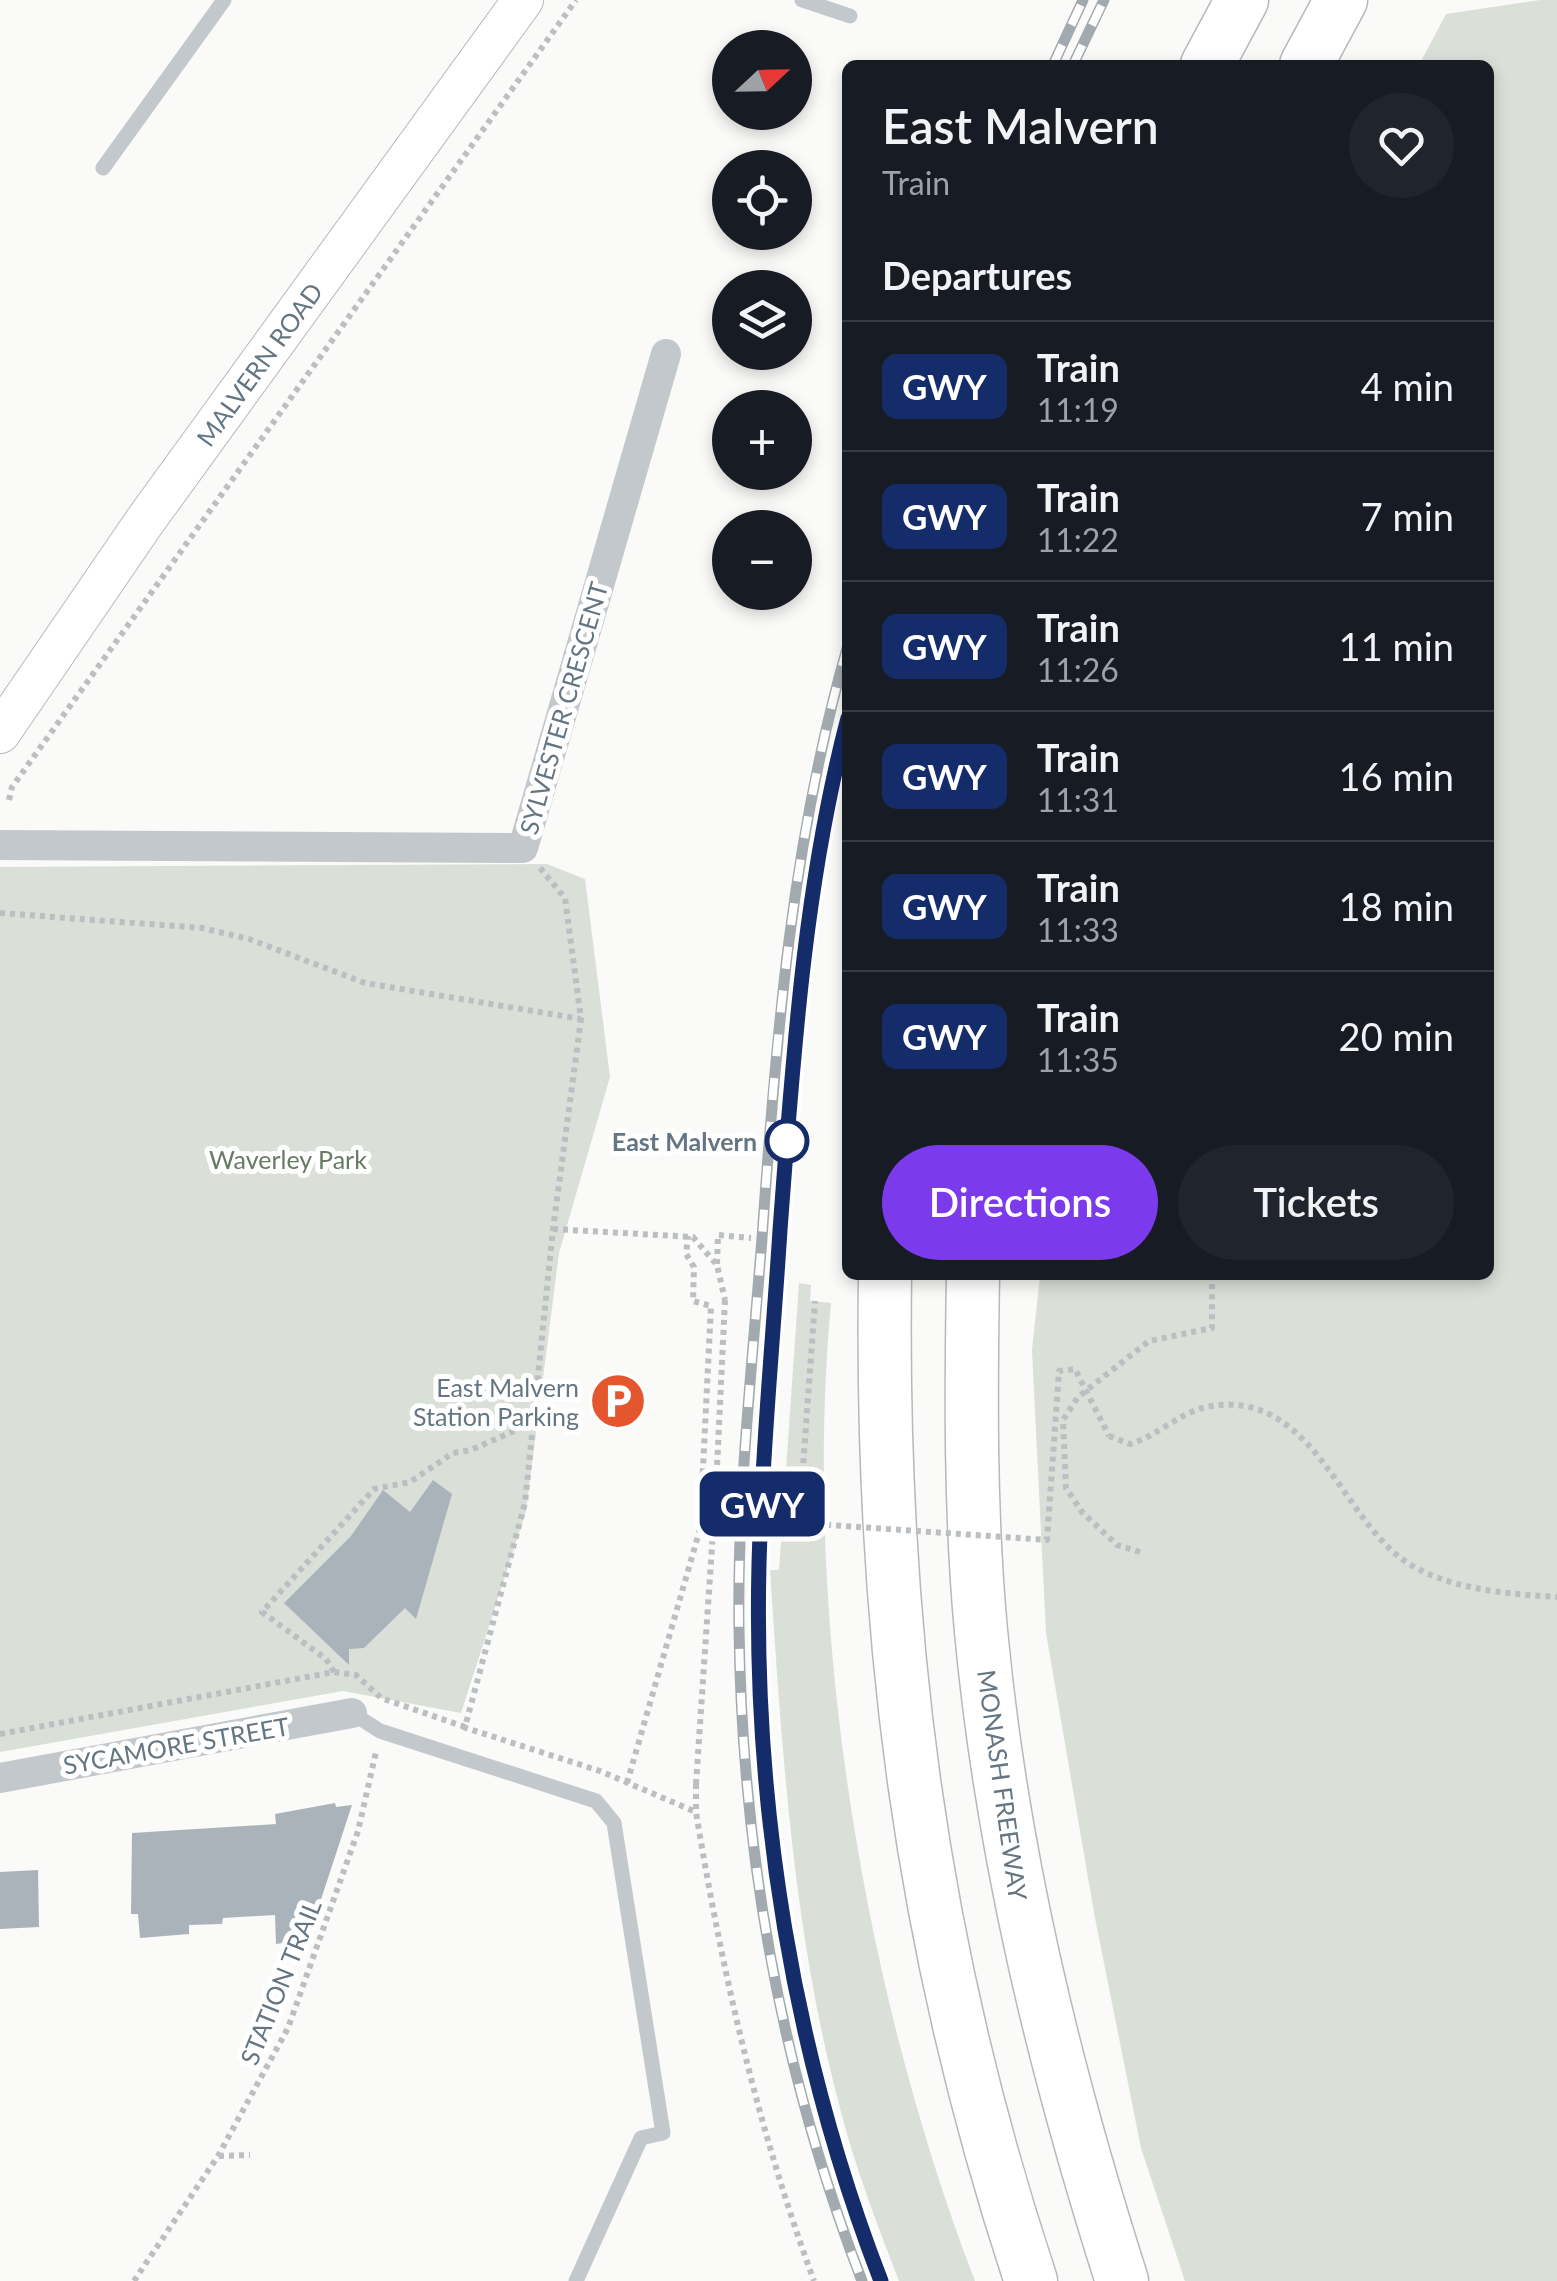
<!DOCTYPE html>
<meta charset="utf-8">
<style>
body{margin:0;font-family:Lato,sans-serif;background:#20242c;color:#f1f3f6;height:100vh;display:flex;flex-direction:column;font-size:38px;white-space:nowrap}
*{box-sizing:border-box;margin:0}
p{font-size:32px;color:#9ea1a6}
.icon{flex:none;width:55px;height:55px;fill:none;stroke:currentColor;stroke-width:2;stroke-linecap:round;stroke-linejoin:round}
.map{position:relative;flex:1;overflow:hidden}
.drawer{position:absolute;left:842px;top:60px;width:652px;height:1220px;display:flex;flex-direction:column;background:#171b24;border-radius:15px;box-shadow:0 5px 15px #0003}
.drawer>*{flex:none}
.badge{padding:0 20px;border-radius:15px;font-size:35px;line-height:65px}
.needle{width:65px;rotate:68deg}
.controls{position:absolute;left:712px;top:30px;display:grid;gap:20px}
.controls a{display:grid;place-items:center;width:100px;height:100px;border-radius:50%;background:#171b24;box-shadow:0 5px 15px #0003;font-size:50px}
.map>.badge{position:absolute;translate:-50% -50%;box-shadow:0 0 0 5px #fff}
h2{padding:0 40px;font-size:38px;line-height:90px}
.round{display:grid;place-items:center;flex:none;width:105px;height:105px;border-radius:52px;background:#20242c}
.overview{display:flex;align-items:center;justify-content:space-between;height:170px;padding:0 40px}
h1{font-size:48px;font-weight:600;line-height:75px}
.button{display:flex;gap:20px;margin-top:auto;padding:20px 40px}
.button a{flex:1;height:115px;border-radius:60px;background:#7c3aed;color:#fff;font-size:40px;font-weight:600;line-height:115px;text-align:center}
.button a+a{background:#20242c;color:#f1f3f6}
ul{padding:0;list-style:none}
li{display:flex;align-items:center;gap:30px;height:130px;padding:0 40px;border-top:2px solid #363941}
li div{flex:1}
li b{display:block;font-size:38px}
li em{font-style:normal}
li .badge{min-width:110px;font-weight:700;text-align:center}
.map>svg:first-child{display:block}
</style>
<div class="map">
<svg width="1557" height="2281" viewBox="0 0 1557 2281">
<rect width="100%" height="100%" fill="#fafaf8"/>
<!-- green -->
<path fill="#dadfd7" d="M 1540,0 L 1557,0 L 1557,2281 L 1185,2281 L 1141,2148 L 1095,1918 L 1046,1633 L 1032,1350 L 1040,1275 L 1490,1275 L 1490,65 L 1419,65 L 1446,14 Z
M 547,864 L 585,879 L 610,1077 L 559,1253 L 526,1511 L 461,1713 L 343,1691 L 0,1752 L 0,867 Z
M 799,1283 L 811,1285 L 810,1301 L 831,1303 C 802,1616 862,1988 975,2281 L 899,2281 C 877,2224 855,2167 840,2108 C 793,1933 782,1750 770,1570 L 779,1570 Z"/>
<!-- building -->
<path fill="#aab3b9" d="M 433,1480 L 452,1494 L 416,1619 L 405,1608 L 364,1648 L 349,1649 L 349,1665 L 284,1603 L 351,1536 L 383,1490 L 410,1512 Z
M 335,1803 L 336,1807 L 352,1805 L 308,1939 L 276,1944 L 275,1915 L 223,1918 L 222,1924 L 189,1925 L 189,1934 L 140,1938 L 138,1914 L 131,1914 L 132,1833 L 276,1824 L 275,1814 Z
M 38,1870 L 39,1927 L 0,1929 L 0,1872 Z"/>
<g fill="none" stroke-linecap="round" stroke-linejoin="round">
<!-- secondary casing -->
<g stroke="#b3babf" stroke-width="42">
<path id="secondary" d="M 0,733 L 145,521 L 523,0"/>
</g>
<!-- motorway casing -->
<g stroke="#b4b9bd" stroke-width="55">
<path id="motorway" d="M 1207,65 L 1242,0
M 1306,65 L 1341,0
M 885,1275 C 880,1626 920,1947 1031,2281
M 973,1275 C 971,1393 970,1513 981,1631 C 1002,1854 1054,2068 1122,2281"/>
</g>
<!-- path -->
<path stroke="#bbbfc2" stroke-width="6" stroke-dasharray="5 5" stroke-linecap="butt" d="M 9,800 L 12,787 L 576,0
M 0,913 L 202,928 L 249,939 L 365,983 L 581,1019
M 553,1229 L 693,1237 L 717,1265 L 725,1300
M 717,1264 L 718,1235 L 751,1238
M 1109,1436 L 1130,1444 C 1157,1436 1179,1413 1206,1407 C 1310,1386 1340,1514 1402,1559 C 1443,1589 1507,1594 1557,1597
M 799,1523 L 815,1301
M 1140,1552 L 1117,1545 L 1082,1512 L 1066,1488 L 1063,1420 L 1078,1397 L 1149,1341 L 1212,1328 L 1212,1275
M 334,1672 L 326,1659 L 262,1612 L 374,1489 L 410,1482 L 453,1453 L 471,1450 L 535,1422
M 463,1727 L 600,1771 L 696,1812
M 0,1734 L 334,1672 L 356,1675 L 381,1698 L 465,1727 L 525,1503 L 553,1229 L 581,1019 L 565,898 L 540,868
M 627,1783 L 700,1529 L 711,1306 L 693,1301 L 694,1267 L 686,1254 L 688,1236
M 696,1784 L 696,1812 C 722,1972 758,2129 814,2281
M 219,2156 L 250,2155
M 134,2281 L 218,2156 L 288,2028 L 358,1831 L 376,1752"/>
<!-- service -->
<path stroke="#c3c8cc" stroke-width="15" d="M 802,0 L 850,16
M 103,168 L 224,0
M 352,1713 L 380,1731 L 596,1801 L 614,1823 L 663,2133 L 641,2138 L 576,2281"/>
<!-- minor -->
<path stroke="#c3c8cc" stroke-width="30" d="M 0,845 L 523,848 L 666,354
M 0,1778 L 352,1713"/>
<!-- secondary -->
<use href="#secondary" stroke="#fff" stroke-width="40"/>
<!-- motorway -->
<use href="#motorway" stroke="#fff" stroke-width="52"/>
<!-- rail casing -->
<g stroke="#a2aab0" stroke-width="11">
<path id="rail" d="M 1053,65 L 1083,0
M 1073,65 L 1104,0
M 848,645 C 792,839 776,1037 762,1238 C 752,1368 737,1499 739,1629 C 742,1853 781,2072 862,2281
M 848,717 C 804,887 792,1064 780,1238 C 772,1346 761,1455 759,1563 C 753,1807 793,2054 881,2281"/>
</g>
<!-- rail -->
<use href="#rail" stroke="#fff" stroke-width="8" stroke-dasharray="22" stroke-linecap="butt"/>
<!-- path-bridge -->
<path stroke="#bbbfc2" stroke-width="6" stroke-dasharray="5 5" stroke-linecap="butt" d="M 725,1300 L 716,1488 L 801,1493
M 696,1784 L 714,1517 L 1047,1540 L 1059,1371 L 1075,1369 L 1109,1436"/>
</g>
<g fill="none" stroke-linecap="round" stroke-linejoin="round">
<!-- line casing -->
<g stroke="#fff" stroke-width="22">
<path id="line" d="M 848,718 C 804,885 793,1059 780,1230 C 773,1341 762,1452 759,1564 C 753,1807 793,2054 881,2281"/>
</g>
<!-- line -->
<use href="#line" stroke="#152c6b" stroke-width="15"/>
</g>
<!-- icons -->
<defs>
<g id="parking-disc" transform="scale(2.875)"><circle r="9.5" fill="#e4572e" stroke="#fff"/><path d="M-3.5-5.5H1a3.5 3.5 0 0 1 0 7H-1V5.5H-3.5ZM-1-3.4V-.6H.8a1.4 1.4 0 0 0 0-2.8Z" fill="#fff"/></g>
</defs>
<g fill-rule="evenodd">
<use href="#parking-disc" x="618" y="1401"/>
</g>
<!-- markers -->
<circle fill="#fff" stroke="#152c6b" stroke-width="5" cx="787" cy="1141" r="20"/>
<g text-anchor="middle" dominant-baseline="central" stroke-width="10" stroke-linejoin="round" paint-order="stroke">
<!-- street labels -->
<g font-size="25" fill="#657683" stroke="#fff">
<text transform="translate(259 364) rotate(-54)">MALVERN ROAD</text>
<text transform="translate(563 708) rotate(-74)">SYLVESTER CRESCENT</text>
<text transform="translate(176 1745) rotate(-10)">SYCAMORE STREET</text>
<text transform="translate(1003 1785) rotate(82)">MONASH FREEWAY</text>
<text transform="translate(280 1982) rotate(-68)">STATION TRAIL</text>
</g>
<!-- stop labels -->
<g font-size="25" font-weight="bold" fill="#657683" stroke="#fff" text-anchor="end">
<text x="757" y="1141">East Malvern</text>
</g>
<!-- park labels -->
<g font-size="25" fill="#687a64" stroke="#fff">
<text x="288" y="1159">Waverley Park</text>
</g>
<!-- poi labels -->
<g font-size="25" fill="#657683" stroke="#fff" text-anchor="end">
<text x="579" y="1387">East Malvern<tspan x="579" dy="29">Station Parking</tspan></text>
</g>
</g>
</svg>
<div class="controls">
<a><svg class="needle" viewBox="-14 -14 28 28"><path d="M0-13l5 13h-10z" fill="#e53935"/><path d="M0 13l5-13h-10z" fill="#9ea1a6"/></svg></a>
<a><svg class="icon" aria-label="locate" viewBox="0 0 24 24"><circle cx="12" cy="12" r="6"/><path d="M12 2v4M12 18v4M2 12h4M18 12h4"/></svg></a>
<a><svg class="icon" aria-label="layers" viewBox="0 0 24 24"><path d="M12 4l9 5-9 5-9-5zM3 14l9 5 9-5"/></svg></a>
<a>+</a>
<a>−</a>
</div>
<b class="badge" style="left:762px;top:1504px;background:#152c6b;color:#fff">GWY</b>
<section class="drawer">
<div class="overview"><div><h1>East Malvern</h1><p>Train</p></div><a class="round"><svg class="icon" aria-label="heart" viewBox="0 0 24 24"><path d="M12 20l-8-8c-3-5 5-10 8-4 3-6 11-1 8 4z"/></svg></a></div>
<h2>Departures</h2>
<ul>
<li><span class="badge" style="background:#152c6b;color:#fff">GWY</span><div><b>Train</b><p>11:19</p></div><em>4 min</em></li>
<li><span class="badge" style="background:#152c6b;color:#fff">GWY</span><div><b>Train</b><p>11:22</p></div><em>7 min</em></li>
<li><span class="badge" style="background:#152c6b;color:#fff">GWY</span><div><b>Train</b><p>11:26</p></div><em>11 min</em></li>
<li><span class="badge" style="background:#152c6b;color:#fff">GWY</span><div><b>Train</b><p>11:31</p></div><em>16 min</em></li>
<li><span class="badge" style="background:#152c6b;color:#fff">GWY</span><div><b>Train</b><p>11:33</p></div><em>18 min</em></li>
<li><span class="badge" style="background:#152c6b;color:#fff">GWY</span><div><b>Train</b><p>11:35</p></div><em>20 min</em></li>
</ul>
<div class="button"><a>Directions</a><a>Tickets</a></div>
</section>
</div>
